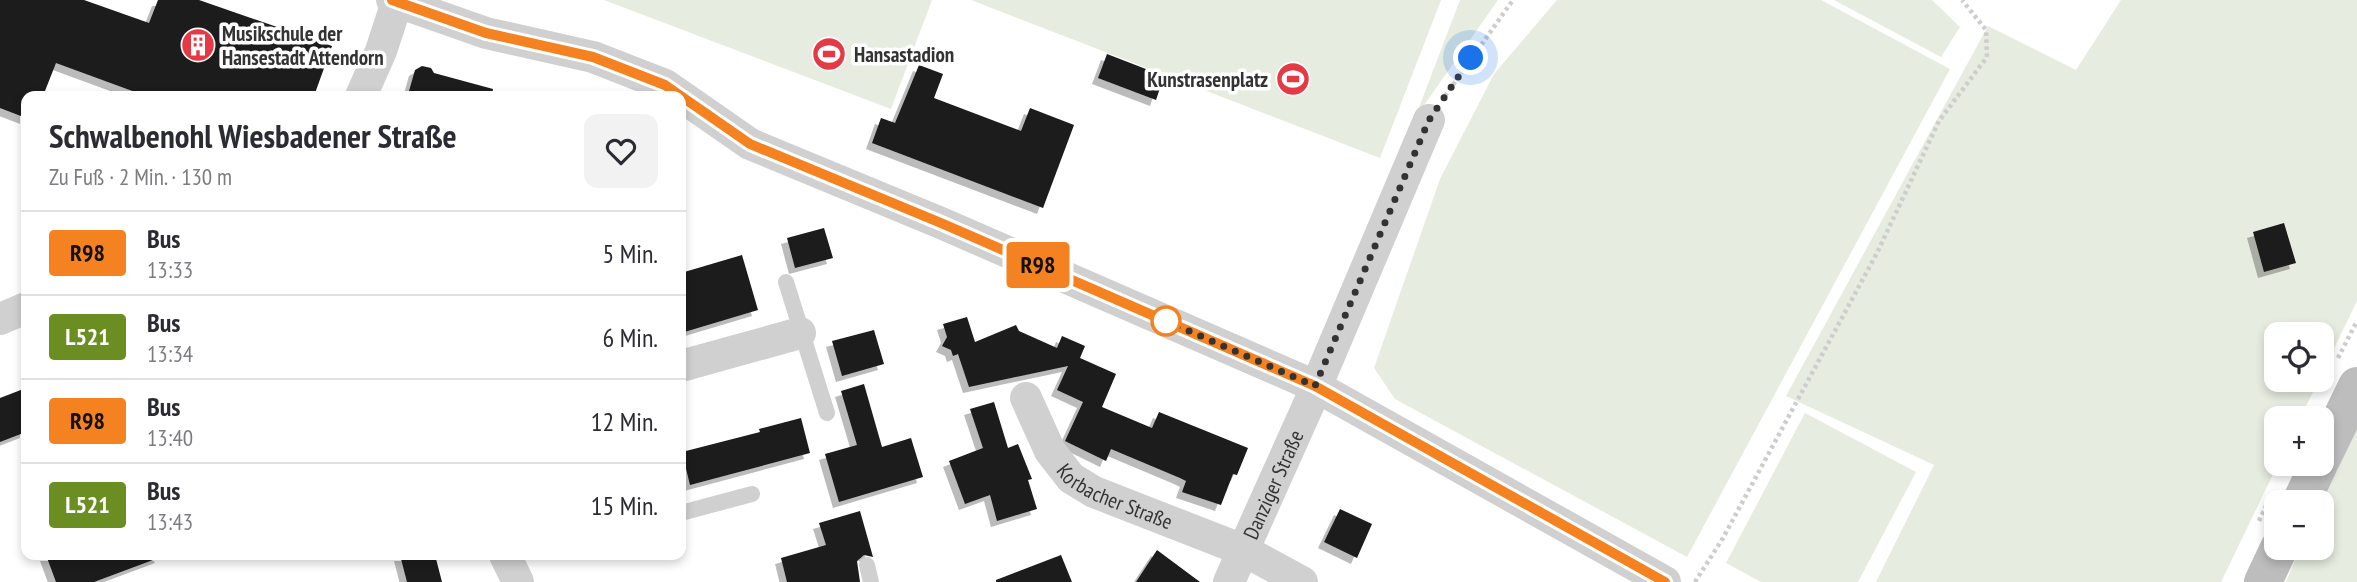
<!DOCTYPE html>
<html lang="de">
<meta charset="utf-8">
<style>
body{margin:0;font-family:"PT Sans Narrow",sans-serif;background:#f2f2f3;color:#2b2b33;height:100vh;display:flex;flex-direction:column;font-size:26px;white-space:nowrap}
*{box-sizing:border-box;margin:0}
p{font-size:23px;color:#7c7c81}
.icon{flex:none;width:38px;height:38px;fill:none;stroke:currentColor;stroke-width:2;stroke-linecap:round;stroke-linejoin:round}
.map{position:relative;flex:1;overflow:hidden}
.side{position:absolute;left:21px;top:91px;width:665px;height:469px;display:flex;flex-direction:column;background:#fff;border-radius:14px;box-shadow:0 4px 10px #0003}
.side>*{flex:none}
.badge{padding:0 14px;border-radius:5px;font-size:24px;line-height:46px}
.fabs{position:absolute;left:2264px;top:322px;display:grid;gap:14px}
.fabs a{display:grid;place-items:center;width:70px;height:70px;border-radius:14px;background:#fff;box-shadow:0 4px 10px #0003;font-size:35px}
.you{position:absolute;width:35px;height:35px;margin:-18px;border:5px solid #fff;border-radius:50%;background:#1a73e8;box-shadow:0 0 0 10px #1a73e833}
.map>.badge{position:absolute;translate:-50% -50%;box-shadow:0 0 0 4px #fff}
.round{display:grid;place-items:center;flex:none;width:74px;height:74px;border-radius:14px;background:#f2f2f3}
.summary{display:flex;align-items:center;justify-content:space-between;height:119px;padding:0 28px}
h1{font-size:33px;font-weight:700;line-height:52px}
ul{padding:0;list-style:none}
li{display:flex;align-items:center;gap:21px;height:84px;padding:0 28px;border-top:2px solid #e1e1e2}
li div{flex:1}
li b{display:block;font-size:26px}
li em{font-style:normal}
li .badge{min-width:77px;font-weight:700;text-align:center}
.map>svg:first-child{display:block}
</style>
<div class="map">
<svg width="2357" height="582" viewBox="0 0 2357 582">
<defs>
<filter id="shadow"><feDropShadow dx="-6" dy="6" stdDeviation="0" flood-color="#0004"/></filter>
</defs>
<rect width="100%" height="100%" fill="#fff"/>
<!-- green -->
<path fill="#e6ecdf" d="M 604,0 L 932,0 L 891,109 Z
M 971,0 L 1441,0 L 1380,158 Z
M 1460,0 L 1498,0 L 1415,118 Z
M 1557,0 L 1821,0 L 1950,69 L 1687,557 L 1395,399 L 1374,368 L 1440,179 L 1494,74 Z
M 1834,0 L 1932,0 L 1960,27 L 1941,57 Z
M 2121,0 L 2357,0 L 2357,301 L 2322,373 L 2322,334 L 2277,334 L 2277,380 L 2319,380 L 2300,418 L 2277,418 L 2278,464 L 2221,582 L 1876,582 L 1934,465 L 1786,396 L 1988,26 L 2076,70 Z
M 1805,413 L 1916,472 L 1858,582 L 1761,582 L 1726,563 Z
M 2357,416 L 2357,582 L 2286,582 L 2300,548 L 2322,548 L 2322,502 L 2320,502 Z"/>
<!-- building -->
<path fill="#1a1a1a" filter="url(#shadow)" d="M 0,0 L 84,0 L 149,23 L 158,0 L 199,0 L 332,46 L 314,96 L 146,96 L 56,63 L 43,96 L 26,96 L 26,118 L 0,108 Z
M 1107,54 L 1164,76 L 1156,100 L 1098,78 Z
M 919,65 L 943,74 L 934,98 L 1021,131 L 1030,108 L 1074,125 L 1043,208 L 872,143 L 881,118 L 895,123 Z
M 422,66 L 431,68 L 434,73 L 493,89 L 492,96 L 420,96 L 409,91 L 415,70 Z
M 2284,223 L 2296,263 L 2264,272 L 2253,232 Z
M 824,228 L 833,258 L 795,268 L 787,238 Z
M 742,255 L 758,310 L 681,333 L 681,273 Z
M 967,317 L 975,342 L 1016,325 L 1019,331 L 1057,348 L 1062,336 L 1085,346 L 1080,358 L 1116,374 L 1102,407 L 1152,428 L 1159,412 L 1248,448 L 1237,475 L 1233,474 L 1221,505 L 1182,492 L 1186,481 L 1180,478 L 1111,449 L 1106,461 L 1065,441 L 1083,402 L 1057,390 L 1068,366 L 969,387 L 958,354 L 953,356 L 951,350 L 942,346 L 947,337 L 943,324 Z
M 874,330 L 884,364 L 842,376 L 832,341 Z
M 864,384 L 882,447 L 911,438 L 923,477 L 839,502 L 825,454 L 857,445 L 841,391 Z
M 26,388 L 26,432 L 0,442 L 0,398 Z
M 994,402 L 1008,448 L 1018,444 L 1032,479 L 1028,480 L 1037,509 L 997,521 L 990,495 L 965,504 L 949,461 L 983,448 L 970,409 Z
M 801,418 L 810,453 L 690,485 L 682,452 L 760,432 L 759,429 Z
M 1340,509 L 1372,524 L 1357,558 L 1324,542 Z
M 860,511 L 873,557 L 864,555 L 857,561 L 860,582 L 787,582 L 781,558 L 826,545 L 819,523 Z
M 1157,550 L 1200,582 L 1136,582 Z
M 46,555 L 160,555 L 161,557 L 94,582 L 56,582 Z
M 400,555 L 435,555 L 442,582 L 407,582 Z
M 1061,555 L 1072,582 L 996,582 L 996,580 Z"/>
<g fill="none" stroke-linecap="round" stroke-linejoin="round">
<!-- path -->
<path stroke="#cdcdcd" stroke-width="4.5" stroke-dasharray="3.5 3.5" stroke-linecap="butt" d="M 1445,96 L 1513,0
M 2338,358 L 2357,321
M 2259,521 L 2269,500
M 1695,582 L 1723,538 L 1877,253 L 1939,121 L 1987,57 L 1986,30 L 1962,0"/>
<!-- service -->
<path stroke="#d0d0d0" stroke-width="16" d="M 786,282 L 827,413
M 681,513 L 752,494
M 867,565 L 871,582"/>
<!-- minor -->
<g stroke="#d0d0d0" stroke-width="32">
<path d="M 392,0 L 486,33 L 593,57 L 665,85 L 750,144 L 941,223 L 1315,386 L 1665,582"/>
<path d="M 361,96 L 381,51 L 397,2"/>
<path d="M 0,319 L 26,308"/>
<path d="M 681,366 L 800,333"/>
<path id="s1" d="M 1026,398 L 1050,451 L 1071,478 L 1094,492 L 1243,550 L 1302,582"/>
<path d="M 505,555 L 518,582"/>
<path id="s2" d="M 1229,582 L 1308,406 L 1429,120"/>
</g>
<!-- secondary -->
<path stroke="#bdbdbd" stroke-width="38" d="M 2322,458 L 2357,386
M 2301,502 L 2319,464
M 2263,582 L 2279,548"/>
</g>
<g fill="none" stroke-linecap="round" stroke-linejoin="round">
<!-- line casing -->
<g stroke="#fff" stroke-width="16">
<path id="line" d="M 392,0 L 486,33 L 593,57 L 665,85 L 750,144 L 941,223 L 1315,386 L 1665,582"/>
</g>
<!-- line -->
<use href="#line" stroke="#f58220" stroke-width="10"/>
<!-- walk -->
<path stroke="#333" stroke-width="7" stroke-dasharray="0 12.6" d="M 1166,321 L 1315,386 L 1429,120 L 1471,58"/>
</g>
<!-- icons -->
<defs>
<g id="building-disc" transform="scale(1.75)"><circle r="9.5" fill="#e63946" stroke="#fff"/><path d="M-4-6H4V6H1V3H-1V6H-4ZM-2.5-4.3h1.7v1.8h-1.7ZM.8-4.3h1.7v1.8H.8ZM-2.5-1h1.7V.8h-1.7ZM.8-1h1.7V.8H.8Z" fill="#fff"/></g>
<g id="stadium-disc" transform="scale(1.75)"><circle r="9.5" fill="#e63946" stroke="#fff"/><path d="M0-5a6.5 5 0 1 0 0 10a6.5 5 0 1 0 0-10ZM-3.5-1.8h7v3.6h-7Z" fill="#fff"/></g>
</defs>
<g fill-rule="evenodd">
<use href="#building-disc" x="198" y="45"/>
<use href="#stadium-disc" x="829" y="54"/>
<use href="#stadium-disc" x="1293" y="79"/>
</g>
<!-- markers -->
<circle fill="#fff" stroke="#f58220" stroke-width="3.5" cx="1166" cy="321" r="14"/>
<g text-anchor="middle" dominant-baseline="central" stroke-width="7" stroke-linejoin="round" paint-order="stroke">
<!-- poi labels -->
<g font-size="21" font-weight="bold" fill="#333" stroke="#fff" text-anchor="start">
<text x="222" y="33">Musikschule der<tspan x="222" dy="24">Hansestadt Attendorn</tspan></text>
<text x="854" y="54">Hansastadion</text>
<text x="1268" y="79" text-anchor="end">Kunstrasenplatz</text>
</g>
<!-- street labels -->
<g font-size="21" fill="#333" stroke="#fff">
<text stroke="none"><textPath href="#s2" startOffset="107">Danziger Straße</textPath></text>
<text stroke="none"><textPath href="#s1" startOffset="140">Korbacher Straße</textPath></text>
</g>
</g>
</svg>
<div class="fabs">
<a><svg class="icon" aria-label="locate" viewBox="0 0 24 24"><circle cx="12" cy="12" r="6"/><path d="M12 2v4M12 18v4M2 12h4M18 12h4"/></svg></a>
<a>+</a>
<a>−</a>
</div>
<div class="you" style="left:1471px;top:58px"></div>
<b class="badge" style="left:1038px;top:265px;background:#f58220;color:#111">R98</b>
<section class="side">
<div class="summary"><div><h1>Schwalbenohl Wiesbadener Straße</h1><p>Zu Fuß · 2 Min. · 130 m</p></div><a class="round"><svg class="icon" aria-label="heart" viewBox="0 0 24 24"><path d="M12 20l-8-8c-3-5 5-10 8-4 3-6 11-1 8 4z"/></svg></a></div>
<ul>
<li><span class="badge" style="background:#f58220;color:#111">R98</span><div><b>Bus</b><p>13:33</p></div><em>5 Min.</em></li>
<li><span class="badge" style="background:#6b8e23;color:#fff">L521</span><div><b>Bus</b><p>13:34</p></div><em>6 Min.</em></li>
<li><span class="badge" style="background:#f58220;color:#111">R98</span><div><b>Bus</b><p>13:40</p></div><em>12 Min.</em></li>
<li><span class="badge" style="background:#6b8e23;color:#fff">L521</span><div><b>Bus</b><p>13:43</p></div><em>15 Min.</em></li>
</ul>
</section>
</div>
